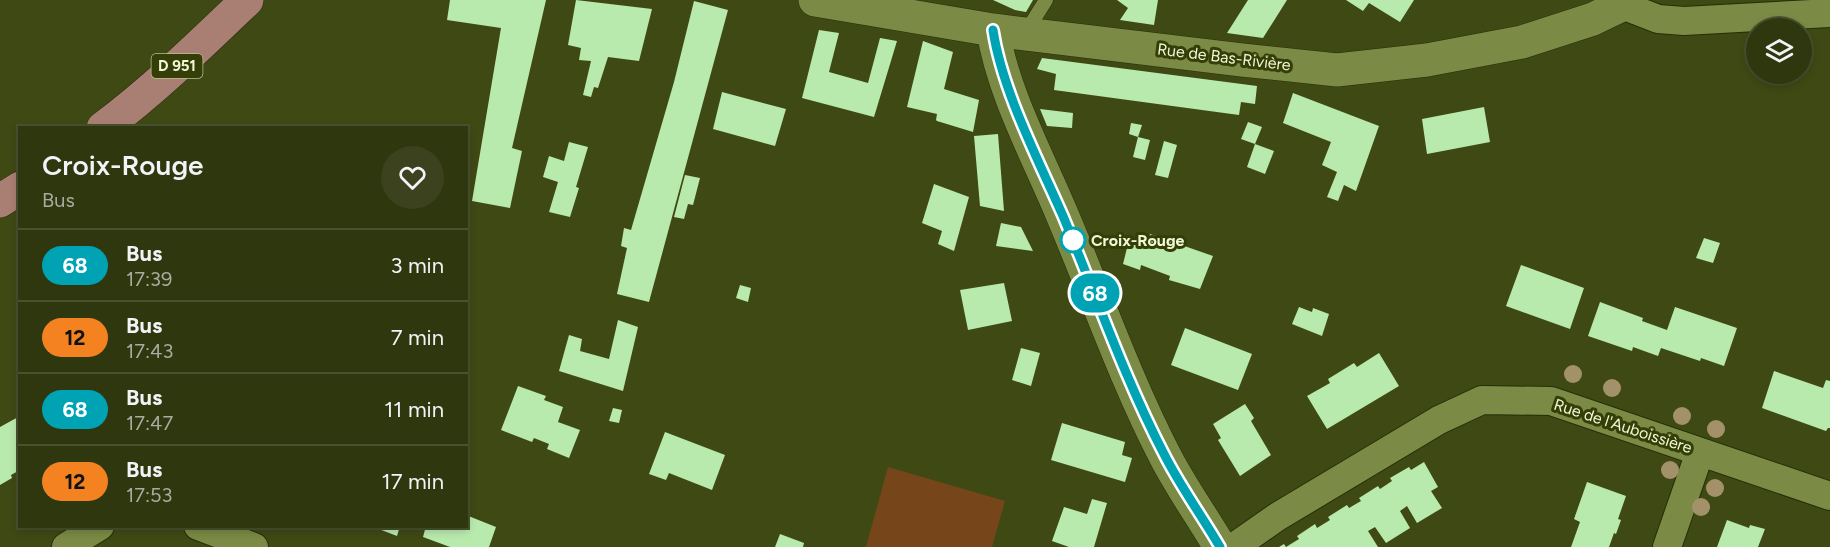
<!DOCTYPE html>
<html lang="fr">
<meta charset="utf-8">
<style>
body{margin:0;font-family:Figtree,sans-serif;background:#3b421d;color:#f1f3f6;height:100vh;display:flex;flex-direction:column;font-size:22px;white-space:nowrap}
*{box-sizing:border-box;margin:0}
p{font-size:20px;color:#a7ac9e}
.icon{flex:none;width:33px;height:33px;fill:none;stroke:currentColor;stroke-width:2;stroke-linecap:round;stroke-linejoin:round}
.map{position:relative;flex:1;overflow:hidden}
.panel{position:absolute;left:18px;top:126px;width:450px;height:402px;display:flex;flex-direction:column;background:#2f370f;border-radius:0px;box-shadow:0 3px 9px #0003,0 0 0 2px #4a512f}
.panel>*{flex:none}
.badge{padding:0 12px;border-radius:20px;font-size:21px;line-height:39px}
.tools{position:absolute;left:1746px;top:18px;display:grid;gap:12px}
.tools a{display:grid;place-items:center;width:66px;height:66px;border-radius:50%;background:#2f370f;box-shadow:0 3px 9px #0003,0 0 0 2px #4a512f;font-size:30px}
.map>.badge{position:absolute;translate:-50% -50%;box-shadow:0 0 0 3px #fff}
.round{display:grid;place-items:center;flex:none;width:63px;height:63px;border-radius:32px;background:#3b421d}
.summary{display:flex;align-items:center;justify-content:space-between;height:102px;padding:0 24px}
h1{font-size:28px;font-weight:600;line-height:45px}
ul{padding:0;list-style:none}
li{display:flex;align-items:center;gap:18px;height:72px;padding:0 24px;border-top:2px solid #4a512f}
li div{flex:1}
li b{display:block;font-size:22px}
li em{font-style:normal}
li .badge{min-width:66px;font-weight:700;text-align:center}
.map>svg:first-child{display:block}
</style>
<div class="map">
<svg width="1830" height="547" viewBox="0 0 1830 547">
<rect width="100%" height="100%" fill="#3f4914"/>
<!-- green -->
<path fill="#76461a" d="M 888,467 L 1005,501 L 992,547 L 866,547 Z"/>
<!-- building -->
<path fill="#b9eaad" d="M 450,0 L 546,0 L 512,148 L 522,151 L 510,208 L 472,201 L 501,28 L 447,20 Z
M 576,0 L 652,9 L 639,61 L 608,57 L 598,88 L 594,87 L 591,97 L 583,95 L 591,61 L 579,60 L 581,48 L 568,45 Z
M 993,0 L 1033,0 L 1026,12 L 1015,10 Z
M 1117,0 L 1158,0 L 1154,25 L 1120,20 L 1128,8 Z
M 1248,0 L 1287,0 L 1263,38 L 1227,33 Z
M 1346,0 L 1414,0 L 1400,22 L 1369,3 L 1363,11 Z
M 694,1 L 728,10 L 649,302 L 617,294 L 627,248 L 621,246 L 624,228 L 631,230 L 674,82 Z
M 819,30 L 839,33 L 829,72 L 868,83 L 880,38 L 897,41 L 874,117 L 802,98 Z
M 923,41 L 953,52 L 944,89 L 979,100 L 973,132 L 937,121 L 936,120 L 937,114 L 907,107 Z
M 1042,58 L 1257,86 L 1255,104 L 1241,102 L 1239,115 L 1054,90 L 1056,74 L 1037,69 Z
M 722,92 L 786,109 L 775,146 L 713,129 Z
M 1293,93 L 1379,126 L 1356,191 L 1344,185 L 1338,201 L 1327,197 L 1337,172 L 1322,165 L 1331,142 L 1283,123 Z
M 1484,107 L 1490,142 L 1427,154 L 1422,119 Z
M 1040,109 L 1073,113 L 1072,128 L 1047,126 Z
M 1248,122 L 1262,127 L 1255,144 L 1274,151 L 1265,174 L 1247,167 L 1255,144 L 1241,139 Z
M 1131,123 L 1142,125 L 1138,137 L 1129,134 Z
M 998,134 L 1004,211 L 980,206 L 974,136 Z
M 1138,137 L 1150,140 L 1145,160 L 1133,157 Z
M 1164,141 L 1177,145 L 1168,178 L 1155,175 Z
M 569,142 L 588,147 L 576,187 L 579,188 L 570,217 L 549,212 L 558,182 L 543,177 L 549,156 L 564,161 Z
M 685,175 L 700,178 L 693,205 L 688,204 L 684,219 L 674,217 Z
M 934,184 L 969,197 L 954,251 L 938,244 L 942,231 L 922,223 Z
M 1001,223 L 1021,227 L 1033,251 L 996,246 Z
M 1150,234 L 1213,256 L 1200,289 L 1169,280 L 1170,276 L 1141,265 L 1140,270 L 1123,264 L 1129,240 L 1147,245 Z
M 1704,238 L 1720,243 L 1713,263 L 1696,258 Z
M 1521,265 L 1584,288 L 1570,329 L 1506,306 Z
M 1004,283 L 1012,321 L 968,330 L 960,290 Z
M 740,285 L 751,288 L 748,302 L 736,298 Z
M 1600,302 L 1643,318 L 1642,321 L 1667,330 L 1675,307 L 1737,328 L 1724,366 L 1701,358 L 1700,361 L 1661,348 L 1658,356 L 1633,347 L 1632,351 L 1588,336 Z
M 1299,307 L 1312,312 L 1313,308 L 1329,314 L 1322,336 L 1292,324 Z
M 618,320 L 638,327 L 623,391 L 559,371 L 569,335 L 582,339 L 580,351 L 609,359 Z
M 1185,328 L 1252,354 L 1238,390 L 1171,365 Z
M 1021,348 L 1040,353 L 1031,386 L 1012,380 Z
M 1379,353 L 1399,386 L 1327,429 L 1307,396 L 1330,383 L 1328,379 L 1354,363 L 1357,367 Z
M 1774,371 L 1823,388 L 1826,380 L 1830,381 L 1830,428 L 1828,428 L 1826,431 L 1762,408 Z
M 518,386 L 546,396 L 544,400 L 563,407 L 558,422 L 580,430 L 569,458 L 547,449 L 549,444 L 534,438 L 532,442 L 501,430 Z
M 1245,404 L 1254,418 L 1251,421 L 1271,455 L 1240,476 L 1218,440 L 1221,438 L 1213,424 Z
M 613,408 L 622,410 L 619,423 L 609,421 Z
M 20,416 L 20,470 L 11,475 L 12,478 L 0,485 L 0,427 Z
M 1062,423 L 1125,442 L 1122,455 L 1132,458 L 1125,482 L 1051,460 Z
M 665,432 L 725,455 L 712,490 L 669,473 L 666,480 L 649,474 Z
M 1424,462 L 1438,487 L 1431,491 L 1442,508 L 1417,523 L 1407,506 L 1400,511 L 1410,528 L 1386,543 L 1375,527 L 1368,531 L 1378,547 L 1279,547 L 1284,544 L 1286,547 L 1299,539 L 1297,536 L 1315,524 L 1317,528 L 1330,520 L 1328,517 L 1347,505 L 1349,508 L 1361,501 L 1359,498 L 1378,486 L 1380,489 L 1392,481 L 1390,478 L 1409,467 L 1411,470 Z
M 1587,482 L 1626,496 L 1618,519 L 1621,520 L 1616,534 L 1614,533 L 1609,547 L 1571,547 L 1580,522 L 1574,519 Z
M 1092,499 L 1107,503 L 1094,547 L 1069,547 L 1052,541 L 1064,507 L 1087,514 Z
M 466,515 L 496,527 L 489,547 L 450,547 L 423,537 L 426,526 L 466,526 Z
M 1727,520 L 1749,528 L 1750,525 L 1765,529 L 1758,547 L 1717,547 Z
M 371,526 L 400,526 L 397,536 Z
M 780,534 L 804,543 L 803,547 L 775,547 Z"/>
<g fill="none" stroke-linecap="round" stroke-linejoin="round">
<!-- service casing -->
<g stroke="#272e08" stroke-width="15">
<path id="service" d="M 1026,32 L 1046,0"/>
</g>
<!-- minor casing -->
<g stroke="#272e08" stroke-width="30">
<path id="minor" d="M 1622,5 L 1658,19 L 1684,21 L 1830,13
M 198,526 L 254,547
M 66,547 L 100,526
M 1234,547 L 1277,517 L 1439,420 L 1482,400 L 1551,401 L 1830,496
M 1667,547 L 1700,452"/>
</g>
<!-- tertiary casing -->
<g stroke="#272e08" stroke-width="34">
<path id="tertiary" d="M 815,0 L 993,30 L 1242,60 L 1337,70 L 1427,60 L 1522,42 L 1593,19 L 1622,5 L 1625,0
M 993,30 C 1002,90 1037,155 1061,212 C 1095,292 1124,376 1164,454 C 1180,486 1202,516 1220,547"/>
</g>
<!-- primary casing -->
<g stroke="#272e08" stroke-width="34">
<path id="primary" d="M 103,128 C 155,89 201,44 247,0
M 0,201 L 20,188"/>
</g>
<!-- service -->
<use href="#service" stroke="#7b8a44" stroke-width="14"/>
<!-- minor -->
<use href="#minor" stroke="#7b8a44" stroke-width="28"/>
<!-- tertiary -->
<use href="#tertiary" stroke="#7b8a44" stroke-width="33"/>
<!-- primary -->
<use href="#primary" stroke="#a97f73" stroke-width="33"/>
</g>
<!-- trees -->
<g fill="#a39269">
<circle cx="1573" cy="374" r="9"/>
<circle cx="1612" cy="388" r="9"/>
<circle cx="1682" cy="416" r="9"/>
<circle cx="1716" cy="429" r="9"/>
<circle cx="1670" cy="470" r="9"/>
<circle cx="1715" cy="488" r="9"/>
<circle cx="1701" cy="507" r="9"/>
</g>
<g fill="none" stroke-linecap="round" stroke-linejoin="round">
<!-- line casing -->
<g stroke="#fff" stroke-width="14">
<path id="line" d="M 993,30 C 1002,90 1038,159 1063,216 C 1096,295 1124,377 1164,454 C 1180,486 1202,516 1220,547"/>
</g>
<!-- line -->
<use href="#line" stroke="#00a3b4" stroke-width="9"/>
</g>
<!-- markers -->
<circle fill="#fff" stroke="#00a3b4" stroke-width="3" cx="1073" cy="240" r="12"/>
<g text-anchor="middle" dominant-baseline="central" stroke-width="6" stroke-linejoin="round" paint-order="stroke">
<!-- shield labels -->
<rect fill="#353e06" stroke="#b7c197" stroke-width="1.5" x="151.5" y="54" width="51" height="24" rx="4.5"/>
<g font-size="15" font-weight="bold" fill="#eff9d5">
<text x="177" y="66">D 951</text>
</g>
<!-- street labels -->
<g font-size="16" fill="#eff9d5" stroke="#353e06">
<text transform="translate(1224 57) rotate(7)">Rue de Bas-Rivière</text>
<text transform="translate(1623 426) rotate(18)">Rue de l'Auboissière</text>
</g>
<!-- stop labels -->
<g font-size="16" font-weight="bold" fill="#eff9d5" stroke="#353e06" text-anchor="start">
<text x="1091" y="240">Croix-Rouge</text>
</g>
</g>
</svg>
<div class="tools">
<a><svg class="icon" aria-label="layers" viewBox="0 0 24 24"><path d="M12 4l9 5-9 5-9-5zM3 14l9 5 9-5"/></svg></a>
</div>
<b class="badge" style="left:1095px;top:293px;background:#00a3b4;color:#fff">68</b>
<section class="panel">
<div class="summary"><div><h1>Croix-Rouge</h1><p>Bus</p></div><a class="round"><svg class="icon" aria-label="heart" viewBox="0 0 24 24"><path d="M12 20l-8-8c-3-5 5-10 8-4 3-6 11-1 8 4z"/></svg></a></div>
<ul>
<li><span class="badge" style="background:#00a3b4;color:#fff">68</span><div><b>Bus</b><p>17:39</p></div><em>3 min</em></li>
<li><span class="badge" style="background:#f58220;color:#111">12</span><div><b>Bus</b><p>17:43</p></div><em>7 min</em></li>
<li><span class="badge" style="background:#00a3b4;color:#fff">68</span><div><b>Bus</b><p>17:47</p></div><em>11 min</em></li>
<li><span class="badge" style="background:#f58220;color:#111">12</span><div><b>Bus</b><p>17:53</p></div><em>17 min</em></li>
</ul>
</section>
</div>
